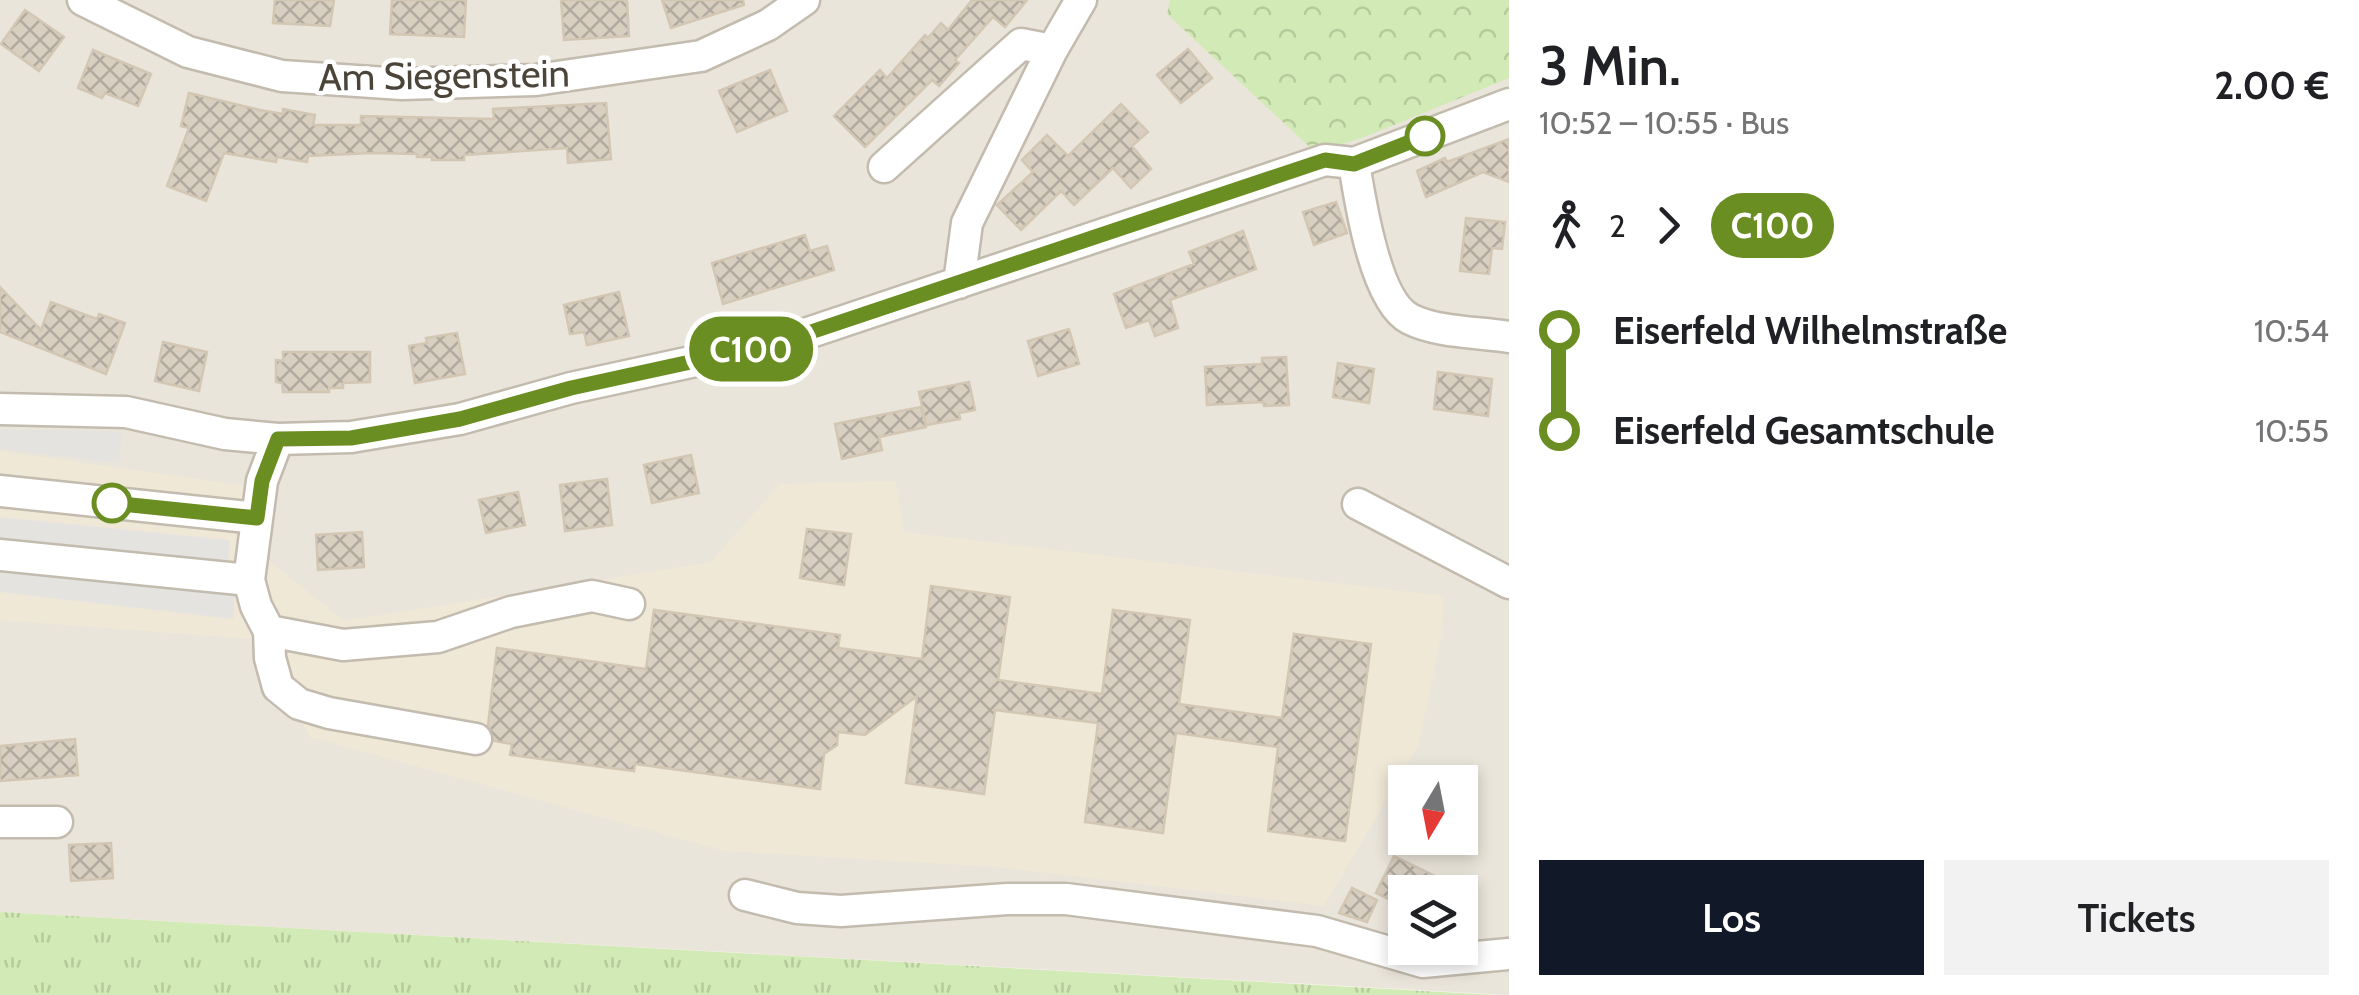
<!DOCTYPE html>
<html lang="de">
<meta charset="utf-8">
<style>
body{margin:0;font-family:Cabin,sans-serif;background:#f2f2f2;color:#202124;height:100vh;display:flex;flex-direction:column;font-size:38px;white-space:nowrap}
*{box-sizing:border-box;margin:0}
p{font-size:32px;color:#757577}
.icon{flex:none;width:55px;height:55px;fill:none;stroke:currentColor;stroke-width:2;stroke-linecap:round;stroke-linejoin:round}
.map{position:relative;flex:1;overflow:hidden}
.drawer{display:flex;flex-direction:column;background:#fff;width:850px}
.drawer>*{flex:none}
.badge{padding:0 20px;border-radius:32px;font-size:35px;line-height:65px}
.needle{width:65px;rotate:190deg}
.controls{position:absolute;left:1388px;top:765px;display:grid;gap:20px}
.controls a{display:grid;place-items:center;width:90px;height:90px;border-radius:0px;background:#fff;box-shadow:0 5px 15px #0003;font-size:50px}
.map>.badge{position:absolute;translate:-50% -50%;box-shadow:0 0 0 5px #fff}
.legs{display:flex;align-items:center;gap:15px;height:110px;padding:0 30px;font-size:32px}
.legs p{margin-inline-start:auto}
.headline{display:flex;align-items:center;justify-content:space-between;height:170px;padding:0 30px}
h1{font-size:55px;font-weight:600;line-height:75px}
.action{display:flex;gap:20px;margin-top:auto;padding:20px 30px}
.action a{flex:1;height:115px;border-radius:0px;background:#111827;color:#fff;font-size:40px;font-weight:600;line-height:115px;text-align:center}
.action a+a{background:#f2f2f2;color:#202124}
ul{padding:0 30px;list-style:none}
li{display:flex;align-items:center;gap:35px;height:100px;font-size:38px}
li i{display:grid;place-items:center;width:15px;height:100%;margin:0 12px;background:currentColor}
li i::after{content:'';width:25px;height:25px;margin:-12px;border:8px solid;border-radius:50%;background:#fff}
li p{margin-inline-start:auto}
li:first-child i{background:linear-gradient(#0000 50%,currentColor 0)}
li:last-child i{background:linear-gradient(currentColor 50%,#0000 0)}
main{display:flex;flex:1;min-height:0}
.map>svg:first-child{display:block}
</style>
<main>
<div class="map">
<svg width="1509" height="995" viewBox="0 0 1509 995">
<defs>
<pattern id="grass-tufts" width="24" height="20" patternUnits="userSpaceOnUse" patternTransform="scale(2.5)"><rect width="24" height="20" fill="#d2eab5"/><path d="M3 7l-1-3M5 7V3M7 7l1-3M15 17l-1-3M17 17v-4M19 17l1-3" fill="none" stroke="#b6ca9c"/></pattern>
<pattern id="park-crowns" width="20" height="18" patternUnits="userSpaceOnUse" patternTransform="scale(2.5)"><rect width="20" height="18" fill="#d2eab5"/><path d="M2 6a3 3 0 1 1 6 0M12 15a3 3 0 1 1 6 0" fill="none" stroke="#b6ca9c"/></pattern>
<pattern id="building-cross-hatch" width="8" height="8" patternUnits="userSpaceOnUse" patternTransform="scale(2.5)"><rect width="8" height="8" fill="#d8cfc1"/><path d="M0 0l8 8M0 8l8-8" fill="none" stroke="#b1aa9e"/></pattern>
</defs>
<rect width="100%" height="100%" fill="#f6f3ec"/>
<!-- residential -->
<path fill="#eae5da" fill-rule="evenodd" d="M 0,0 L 1509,0 L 1509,995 L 0,912 ZM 1405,782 L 1460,782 L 1460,838 L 1405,838 ZM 1405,892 L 1460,892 L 1460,948 L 1405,948 Z"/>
<!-- education -->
<path fill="#efe8d6" d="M 0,451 L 254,487 L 247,543 L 344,621 L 711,562 L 780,484 L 895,481 L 904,532 L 1444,596 L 1441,636 L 1418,746 L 1324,906 L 998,867 L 725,851 L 310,737 L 251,639 L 0,620 Z"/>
<!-- grass -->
<path fill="url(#grass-tufts)" d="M 0,912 L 1495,995 L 0,995 Z"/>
<!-- park -->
<path fill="url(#park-crowns)" d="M 1170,0 L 1509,0 L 1509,78 L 1362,138 L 1315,152 L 1167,14 Z"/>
<!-- parking -->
<path fill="#e5e3e0" d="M 0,430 L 79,430 L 122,433 L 119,463 L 0,449 Z
M 0,517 L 230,540 L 228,564 L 0,542 Z
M 0,567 L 235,590 L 233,619 L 0,592 Z"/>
<!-- building -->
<path fill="url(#building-cross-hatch)" stroke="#d3c7b4" stroke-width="2.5" d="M 275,0 L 334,0 L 330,26 L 273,23 Z
M 392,0 L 466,0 L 464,37 L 390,34 Z
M 561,0 L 627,0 L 629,36 L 564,40 Z
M 662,0 L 743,0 L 744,5 L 671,28 Z
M 972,0 L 1027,0 L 1005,27 L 993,17 L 955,60 L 959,63 L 939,86 L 932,80 L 865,147 L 834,116 L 880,70 L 887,78 L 925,35 L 928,38 L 941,23 L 948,30 Z
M 25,10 L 64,37 L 39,71 L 1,44 Z
M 1188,49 L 1212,78 L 1181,103 L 1157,75 Z
M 93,50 L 151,74 L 138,106 L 105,93 L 102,98 L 78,88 Z
M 770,70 L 787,111 L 737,132 L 719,91 Z
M 189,93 L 260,110 L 283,114 L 283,109 L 315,115 L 313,125 L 361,125 L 361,116 L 494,119 L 493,109 L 606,103 L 611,159 L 568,163 L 567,148 L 464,155 L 464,160 L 432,160 L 432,157 L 417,157 L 417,154 L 372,153 L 308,156 L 307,162 L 277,157 L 276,162 L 224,153 L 206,201 L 167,186 L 189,128 L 181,126 Z
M 1121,104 L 1148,132 L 1132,146 L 1151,169 L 1131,188 L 1113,168 L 1074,205 L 1061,191 L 1021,230 L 997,205 L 1033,172 L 1022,160 L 1047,135 L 1068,156 Z
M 1509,139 L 1509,182 L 1483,172 L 1426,197 L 1417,171 L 1445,158 L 1447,162 Z
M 1336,202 L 1347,233 L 1314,245 L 1303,212 Z
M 1466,218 L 1505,222 L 1502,249 L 1492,248 L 1489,274 L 1460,271 Z
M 1243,231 L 1256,269 L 1170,300 L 1178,328 L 1155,336 L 1149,320 L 1126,328 L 1114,294 L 1194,264 L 1189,252 Z
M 805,235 L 810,251 L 827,246 L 834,270 L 723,304 L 712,263 Z
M 0,287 L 41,330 L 51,302 L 97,319 L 99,314 L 125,323 L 106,374 L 0,332 Z
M 619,292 L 629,336 L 587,345 L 584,332 L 570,334 L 564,305 Z
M 1069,329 L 1079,364 L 1038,376 L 1028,341 Z
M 457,333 L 465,374 L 415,383 L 409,346 L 427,343 L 426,338 Z
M 163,342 L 207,352 L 199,391 L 155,381 Z
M 283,352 L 370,352 L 370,382 L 343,383 L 343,388 L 329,388 L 329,392 L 283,392 L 282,383 L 276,382 L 276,360 L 283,361 Z
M 1286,357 L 1289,405 L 1264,406 L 1263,402 L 1207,405 L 1205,367 L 1262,364 L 1262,358 Z
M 1338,363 L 1374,369 L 1369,403 L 1333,397 Z
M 1438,372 L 1492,379 L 1488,416 L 1434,409 Z
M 969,382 L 975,410 L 959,413 L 960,419 L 926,425 L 919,392 Z
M 921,407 L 926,427 L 879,437 L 882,450 L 842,459 L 835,424 Z
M 691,455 L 699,493 L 652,503 L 644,465 Z
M 607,479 L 612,525 L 565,531 L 560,485 Z
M 518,492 L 525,525 L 486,533 L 479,500 Z
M 807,529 L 851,534 L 844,585 L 800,578 Z
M 362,532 L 364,567 L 318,570 L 316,535 Z
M 931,586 L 1010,597 L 998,680 L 1102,694 L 1113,610 L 1190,620 L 1179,704 L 1282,718 L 1294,634 L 1371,644 L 1345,841 L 1268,831 L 1278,747 L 1176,733 L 1163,833 L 1085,822 L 1098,723 L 995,710 L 984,794 L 906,783 L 917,696 L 865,735 L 838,732 L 837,745 L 824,754 L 820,789 L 635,764 L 634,771 L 510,755 L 512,744 L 494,741 L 488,725 L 497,648 L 646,669 L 654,610 L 840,635 L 838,648 L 922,659 Z
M 75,739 L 78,775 L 0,781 L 0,746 Z
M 111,843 L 113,878 L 71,881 L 69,845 Z
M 1394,856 L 1468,892 L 1405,892 L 1405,907 L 1376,893 Z
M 1352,888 L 1377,900 L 1367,922 L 1339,913 Z"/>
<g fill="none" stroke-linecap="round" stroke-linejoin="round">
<!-- minor casing -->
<g stroke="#c2bbae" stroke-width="35">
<path id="minor" d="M 83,0 L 188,52 L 282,76 L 402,84 L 536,80 L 701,56 L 768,25 L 804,0
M 1354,163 C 1360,201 1375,301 1410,319 C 1438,333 1479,332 1509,337
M 884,167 L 1021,44 L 1052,50
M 959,283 L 967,223 L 1052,50 L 1081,0
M 0,409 L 126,412 L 225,434 L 278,439 L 351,437 L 460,419 L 571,388 L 778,343 L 1325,160 L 1354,163 L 1509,104
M 278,439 L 262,481 L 249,580 L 256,606 L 269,631 L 343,645 L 438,637 L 511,612 L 592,596 L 629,604
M 0,491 L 257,518
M 1358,504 L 1509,583
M 0,555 L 249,580
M 269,631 L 270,658 L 278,687 L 299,704 L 329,713 L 476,739
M 0,822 L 57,822
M 745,895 L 797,908 L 841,911 L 1007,899 L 1066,899 L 1317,931 L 1423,962 L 1509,954"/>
</g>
<!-- minor -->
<use href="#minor" stroke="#fff" stroke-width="30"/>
</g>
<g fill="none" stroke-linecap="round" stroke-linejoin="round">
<!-- line-1 casing -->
<g stroke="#fff" stroke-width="22">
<path id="line-1" d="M 112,503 L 257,518 L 262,481 L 278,439 L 351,438 L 460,419 L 571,388 L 778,343 L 1325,160 L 1354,164 L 1425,136"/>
</g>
<!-- line-1 -->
<use href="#line-1" stroke="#6b8e23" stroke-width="15"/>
</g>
<!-- markers -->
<g fill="#fff" stroke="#6b8e23" stroke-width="5">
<circle cx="1425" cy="136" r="18"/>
<circle cx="112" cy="503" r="18"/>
</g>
<g text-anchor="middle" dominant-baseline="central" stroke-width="9" stroke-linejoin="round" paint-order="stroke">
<!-- street labels -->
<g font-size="38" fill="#4b4439" stroke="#fff">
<text transform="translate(444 75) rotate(-1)">Am Siegenstein</text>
</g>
</g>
</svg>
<div class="controls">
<a><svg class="needle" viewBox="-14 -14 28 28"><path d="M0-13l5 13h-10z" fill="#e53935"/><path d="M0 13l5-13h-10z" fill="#757577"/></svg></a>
<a><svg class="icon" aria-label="layers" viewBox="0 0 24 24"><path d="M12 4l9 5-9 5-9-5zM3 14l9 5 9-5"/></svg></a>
</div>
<b class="badge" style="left:751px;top:349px;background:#6b8e23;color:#fff">C100</b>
</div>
<section class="drawer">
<div class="headline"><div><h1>3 Min.</h1><p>10:52 – 10:55 · Bus</p></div><b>2.00 €</b></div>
<div class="legs"><svg class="icon" aria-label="walk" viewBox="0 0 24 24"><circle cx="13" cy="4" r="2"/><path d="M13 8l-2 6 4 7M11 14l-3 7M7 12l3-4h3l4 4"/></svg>2<svg class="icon" aria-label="forward" viewBox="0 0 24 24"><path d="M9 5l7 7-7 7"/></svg><b class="badge" style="background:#6b8e23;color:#fff">C100</b></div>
<ul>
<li><i style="color:#6b8e23"></i><b>Eiserfeld Wilhelmstraße</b><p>10:54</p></li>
<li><i style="color:#6b8e23"></i><b>Eiserfeld Gesamtschule</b><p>10:55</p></li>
</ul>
<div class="action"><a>Los</a><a>Tickets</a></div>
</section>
</main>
